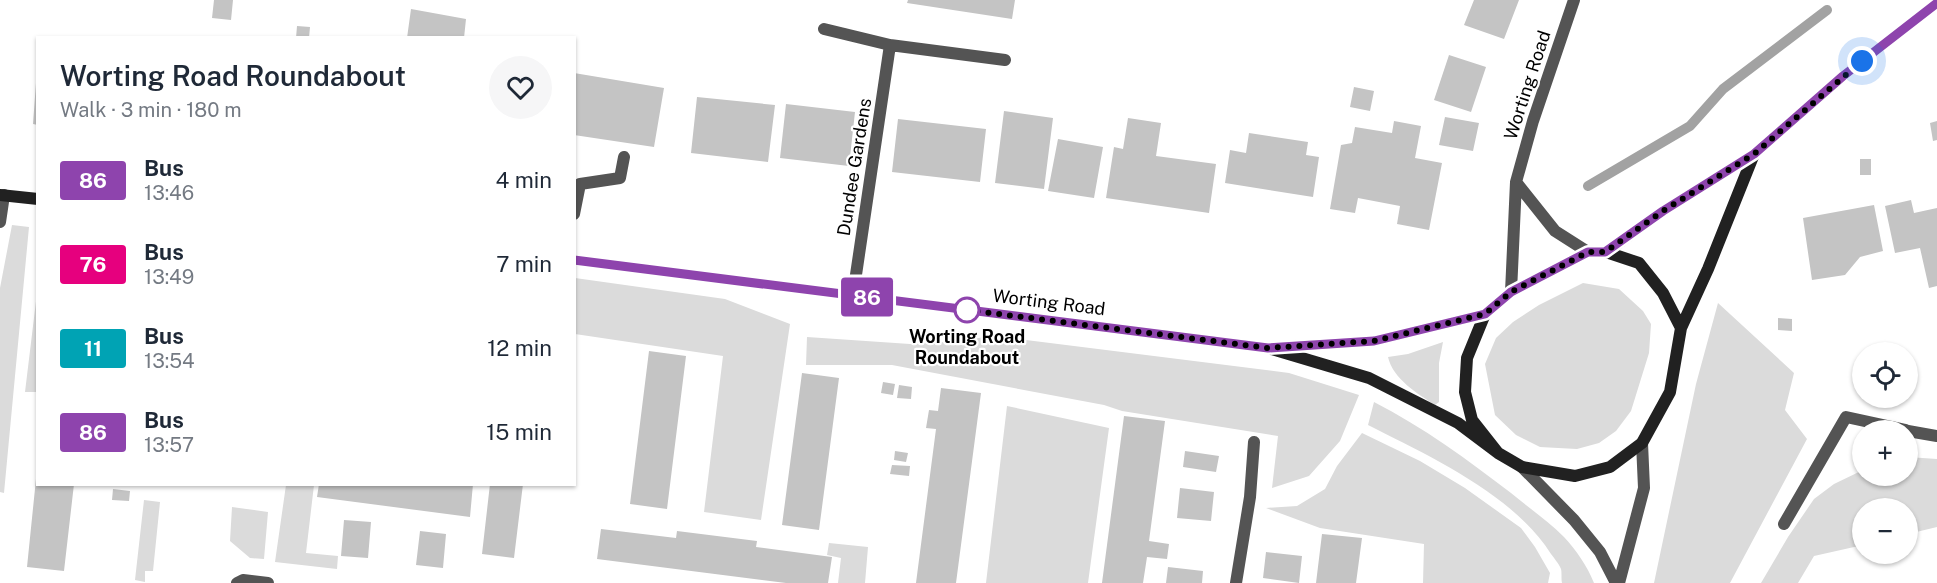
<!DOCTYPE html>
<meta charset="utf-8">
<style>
body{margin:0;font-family:"Public Sans",sans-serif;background:#f6f6f7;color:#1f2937;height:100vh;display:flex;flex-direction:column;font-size:22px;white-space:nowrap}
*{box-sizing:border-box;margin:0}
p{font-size:20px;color:#747a83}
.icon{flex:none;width:33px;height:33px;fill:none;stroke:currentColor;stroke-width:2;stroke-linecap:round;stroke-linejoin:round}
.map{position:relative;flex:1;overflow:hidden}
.drawer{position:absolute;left:36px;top:36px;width:540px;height:450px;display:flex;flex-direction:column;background:#fff;border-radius:0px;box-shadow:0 2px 4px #0004}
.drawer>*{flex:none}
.badge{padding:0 12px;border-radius:4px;font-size:21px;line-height:39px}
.controls{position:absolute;left:1852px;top:342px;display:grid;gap:12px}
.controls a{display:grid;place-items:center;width:66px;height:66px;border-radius:50%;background:#fff;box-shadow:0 2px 4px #0004;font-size:30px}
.you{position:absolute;width:30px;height:30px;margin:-15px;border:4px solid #fff;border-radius:50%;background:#1a73e8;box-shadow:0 0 0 9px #1a73e833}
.map>.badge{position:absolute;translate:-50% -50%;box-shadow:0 0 0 3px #fff}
.round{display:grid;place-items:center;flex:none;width:63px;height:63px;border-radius:32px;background:#f6f6f7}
.summary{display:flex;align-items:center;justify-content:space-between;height:102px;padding:0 24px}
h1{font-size:28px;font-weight:600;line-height:45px}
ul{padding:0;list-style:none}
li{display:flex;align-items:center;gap:18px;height:84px;padding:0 24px}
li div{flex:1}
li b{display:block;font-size:22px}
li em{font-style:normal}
li .badge{min-width:66px;font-weight:700;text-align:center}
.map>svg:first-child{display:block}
</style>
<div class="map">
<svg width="1937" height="583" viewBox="0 0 1937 583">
<rect width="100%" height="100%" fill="#fff"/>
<!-- green -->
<path fill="#dbdbdb" d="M 12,225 L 29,227 L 4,493 L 0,492 L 0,288 Z
M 575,278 L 725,299 L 790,324 L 761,520 L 704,512 L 723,356 L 575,334 Z
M 1583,283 L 1619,289 L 1643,311 L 1651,324 L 1649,353 L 1631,411 L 1616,431 L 1599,443 L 1577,449 L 1540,447 L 1516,435 L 1495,415 L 1485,364 L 1496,338 L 1513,322 L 1539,305 Z
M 37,293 L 37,392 L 25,392 Z
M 1718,303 L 1794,373 L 1785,410 L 1807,439 L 1730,583 L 1654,583 L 1696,384 Z
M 807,337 L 910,344 L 963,341 L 984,337 L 1026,340 L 1289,373 L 1359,395 L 1340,441 L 1309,476 L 1272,488 L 1278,436 L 1122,411 L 1104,405 L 892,365 L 806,365 Z
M 1443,342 L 1439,363 L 1439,402 L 1435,405 C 1418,394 1393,379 1388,357 L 1408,354 Z
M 1374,402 C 1423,427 1468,460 1511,493 C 1529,508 1548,521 1564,537 C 1577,551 1587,566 1594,583 L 1562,583 C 1561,579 1562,573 1561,569 C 1559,564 1554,558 1551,554 C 1513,494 1429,456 1368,425 Z
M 1007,406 L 1109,428 L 1088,583 L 986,583 Z
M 1362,433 L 1420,461 L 1465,488 L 1521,528 L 1535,547 L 1550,573 L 1548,583 L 1423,583 L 1424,544 L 1320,528 L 1266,508 L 1297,506 L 1325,489 L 1337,466 Z
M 1908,457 L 1937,459 L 1937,527 L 1908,534 L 1908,508 L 1863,508 L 1863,545 L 1814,556 L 1798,583 L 1761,583 L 1788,537 L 1814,499 L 1834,484 L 1863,470 L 1863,476 L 1908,476 Z
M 286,485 L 314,485 L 306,553 L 338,556 L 337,569 L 275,562 Z
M 144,500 L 160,502 L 153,571 L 145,571 L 145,582 L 135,580 Z
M 232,507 L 268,512 L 264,559 L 250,558 L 230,541 Z
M 829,543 L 868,547 L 865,583 L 838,583 L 841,558 L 827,555 Z"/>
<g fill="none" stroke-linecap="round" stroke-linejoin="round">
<!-- stream -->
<path stroke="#a2a2a2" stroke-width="10" d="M 1588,186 L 1690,126 L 1723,89 L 1827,10"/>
</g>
<!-- building -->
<path fill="#c4c4c4" d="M 214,0 L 233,0 L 231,20 L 212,18 Z
M 908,0 L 1015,0 L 1012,19 L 907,3 Z
M 1474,0 L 1519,0 L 1504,39 L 1464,25 Z
M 411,9 L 466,19 L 464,38 L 407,38 Z
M 297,26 L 310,27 L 309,38 L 296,38 Z
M 1449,55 L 1486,67 L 1471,112 L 1434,100 Z
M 574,73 L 664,88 L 654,147 L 574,135 Z
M 36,83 L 38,83 L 38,125 L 33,124 Z
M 1354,87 L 1374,91 L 1370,111 L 1350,107 Z
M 697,97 L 775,105 L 768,162 L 691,153 Z
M 786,104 L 855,112 L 849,166 L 780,158 Z
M 1004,111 L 1053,118 L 1044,189 L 995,183 Z
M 1445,117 L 1479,123 L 1473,151 L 1439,145 Z
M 1128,118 L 1161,123 L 1156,156 L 1216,164 L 1209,213 L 1106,198 L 1114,147 L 1123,149 Z
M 898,119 L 986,129 L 980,182 L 892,172 Z
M 1394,121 L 1421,126 L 1415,158 L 1442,163 L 1429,230 L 1397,224 L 1400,206 L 1358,198 L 1355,213 L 1330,209 L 1341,145 L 1352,143 L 1355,127 L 1392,133 Z
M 1937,121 L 1937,140 L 1933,141 L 1930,123 Z
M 1249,133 L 1308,142 L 1306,155 L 1319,157 L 1313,197 L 1225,183 L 1230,150 L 1246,153 Z
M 1058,139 L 1103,147 L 1094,198 L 1048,191 Z
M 1860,159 L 1871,159 L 1871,175 L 1860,175 Z
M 1911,200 L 1914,213 L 1937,208 L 1937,286 L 1929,288 L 1920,248 L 1895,253 L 1885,206 Z
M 1874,205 L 1883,251 L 1860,257 L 1845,275 L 1812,280 L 1803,218 Z
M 1778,318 L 1792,319 L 1792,331 L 1778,330 Z
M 649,351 L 686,356 L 667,509 L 630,504 Z
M 802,373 L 839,378 L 819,530 L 782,525 Z
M 883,382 L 895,384 L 893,395 L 881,393 Z
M 899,385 L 912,387 L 911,399 L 897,398 Z
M 941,388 L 981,393 L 956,583 L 916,583 L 936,429 L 926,428 L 929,410 L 938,411 Z
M 1124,416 L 1165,421 L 1149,541 L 1169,544 L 1167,559 L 1147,557 L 1143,583 L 1102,583 Z
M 895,451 L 908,453 L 906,462 L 894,460 Z
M 1185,451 L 1219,456 L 1216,472 L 1183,467 Z
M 892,465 L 910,466 L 909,476 L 890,474 Z
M 36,479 L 38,484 L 74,484 L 64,571 L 27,567 Z
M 319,484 L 473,484 L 470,517 L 317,497 Z
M 490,484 L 523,484 L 514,558 L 482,554 Z
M 1180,488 L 1214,492 L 1211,521 L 1177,518 Z
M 113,489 L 130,491 L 129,501 L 112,500 Z
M 344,520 L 371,522 L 368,558 L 341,556 Z
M 601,529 L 676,538 L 677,531 L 757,541 L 756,547 L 832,557 L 828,583 L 786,583 L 597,559 Z
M 420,531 L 446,534 L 443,568 L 416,565 Z
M 1322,534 L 1362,538 L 1356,583 L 1316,583 Z
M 1266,552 L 1302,556 L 1299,583 L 1263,578 Z
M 1168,567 L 1203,571 L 1202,583 L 1166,583 Z"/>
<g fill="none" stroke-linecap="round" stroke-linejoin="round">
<!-- minor -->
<path stroke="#545454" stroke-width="12" d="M 824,29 L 890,45 L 1005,60
M 1516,182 L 1555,231 L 1588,252
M 574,214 L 580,184 L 620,178 L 624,157
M 0,222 L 4,195
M 1511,292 L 1516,182 L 1533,121 L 1574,0
M 853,295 L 890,45
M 1908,431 L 1937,436
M 1784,524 L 1846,417 L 1906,430
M 237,583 L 243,580 L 268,583
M 1236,583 L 1250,497 L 1254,442"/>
<!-- tertiary -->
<path stroke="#545454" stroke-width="12" d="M 1522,467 L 1574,520 L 1600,552 L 1616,583
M 1619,583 L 1644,488 L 1642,443"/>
<!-- secondary -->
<path stroke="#212121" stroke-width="12" d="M 0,195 L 38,199
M 1606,252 L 1663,211 L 1754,154 L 1843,76 L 1937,3
M 574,260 L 1268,348 L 1369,378 L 1458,423 L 1498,453
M 1681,328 L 1663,293 L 1639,263 L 1606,252 L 1588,252 L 1511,292 L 1485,314 L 1467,358 L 1465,392 L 1472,420 L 1498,453 L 1522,467 L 1575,476 L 1610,467 L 1642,443 L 1670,392 L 1681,328 L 1708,269 L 1754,154
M 1279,347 L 1374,341 L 1485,314"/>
</g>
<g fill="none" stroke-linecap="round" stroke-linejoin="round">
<!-- line casing -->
<g stroke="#fff" stroke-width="14">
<path id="line" d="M 574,260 L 1268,348 L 1374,341 L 1485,314 L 1511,292 L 1588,252 L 1605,252 L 1663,211 L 1754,154 L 1843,76 L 1937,3"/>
</g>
<!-- line -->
<use href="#line" stroke="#8e44ad" stroke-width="9"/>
<!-- walk -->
<path stroke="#000" stroke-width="6" stroke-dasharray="0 10.8" d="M 967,310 L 1268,348 L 1374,341 L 1485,314 L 1511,292 L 1588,252 L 1605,252 L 1663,211 L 1754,154 L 1862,61"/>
</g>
<!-- markers -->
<circle fill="#fff" stroke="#8e44ad" stroke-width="3" cx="967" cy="310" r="12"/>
<g text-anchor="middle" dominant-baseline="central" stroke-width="4.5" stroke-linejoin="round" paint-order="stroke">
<!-- street labels -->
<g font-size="18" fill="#000" stroke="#fff">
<text transform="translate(1527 85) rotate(-72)">Worting Road</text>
<text transform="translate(854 167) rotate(-81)">Dundee Gardens</text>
<text transform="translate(1049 302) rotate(7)">Worting Road</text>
</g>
<!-- stop labels -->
<g font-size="18" font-weight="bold" fill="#000" stroke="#fff">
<text x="967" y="336">Worting Road<tspan x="967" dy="21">Roundabout</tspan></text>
</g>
</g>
</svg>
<div class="controls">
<a><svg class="icon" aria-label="locate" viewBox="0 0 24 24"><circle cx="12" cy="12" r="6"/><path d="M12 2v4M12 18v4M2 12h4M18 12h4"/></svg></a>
<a>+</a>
<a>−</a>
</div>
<div class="you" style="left:1862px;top:61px"></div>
<b class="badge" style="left:867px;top:297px;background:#8e44ad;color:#fff">86</b>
<section class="drawer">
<div class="summary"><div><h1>Worting Road Roundabout</h1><p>Walk · 3 min · 180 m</p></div><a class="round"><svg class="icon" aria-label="heart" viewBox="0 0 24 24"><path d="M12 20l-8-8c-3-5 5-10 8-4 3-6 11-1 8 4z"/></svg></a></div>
<ul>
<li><span class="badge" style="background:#8e44ad;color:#fff">86</span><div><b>Bus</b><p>13:46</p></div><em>4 min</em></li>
<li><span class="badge" style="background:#e6007e;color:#fff">76</span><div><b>Bus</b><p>13:49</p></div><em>7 min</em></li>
<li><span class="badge" style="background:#00a3b4;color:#fff">11</span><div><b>Bus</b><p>13:54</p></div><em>12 min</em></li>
<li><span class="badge" style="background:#8e44ad;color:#fff">86</span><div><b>Bus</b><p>13:57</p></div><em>15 min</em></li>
</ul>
</section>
</div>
